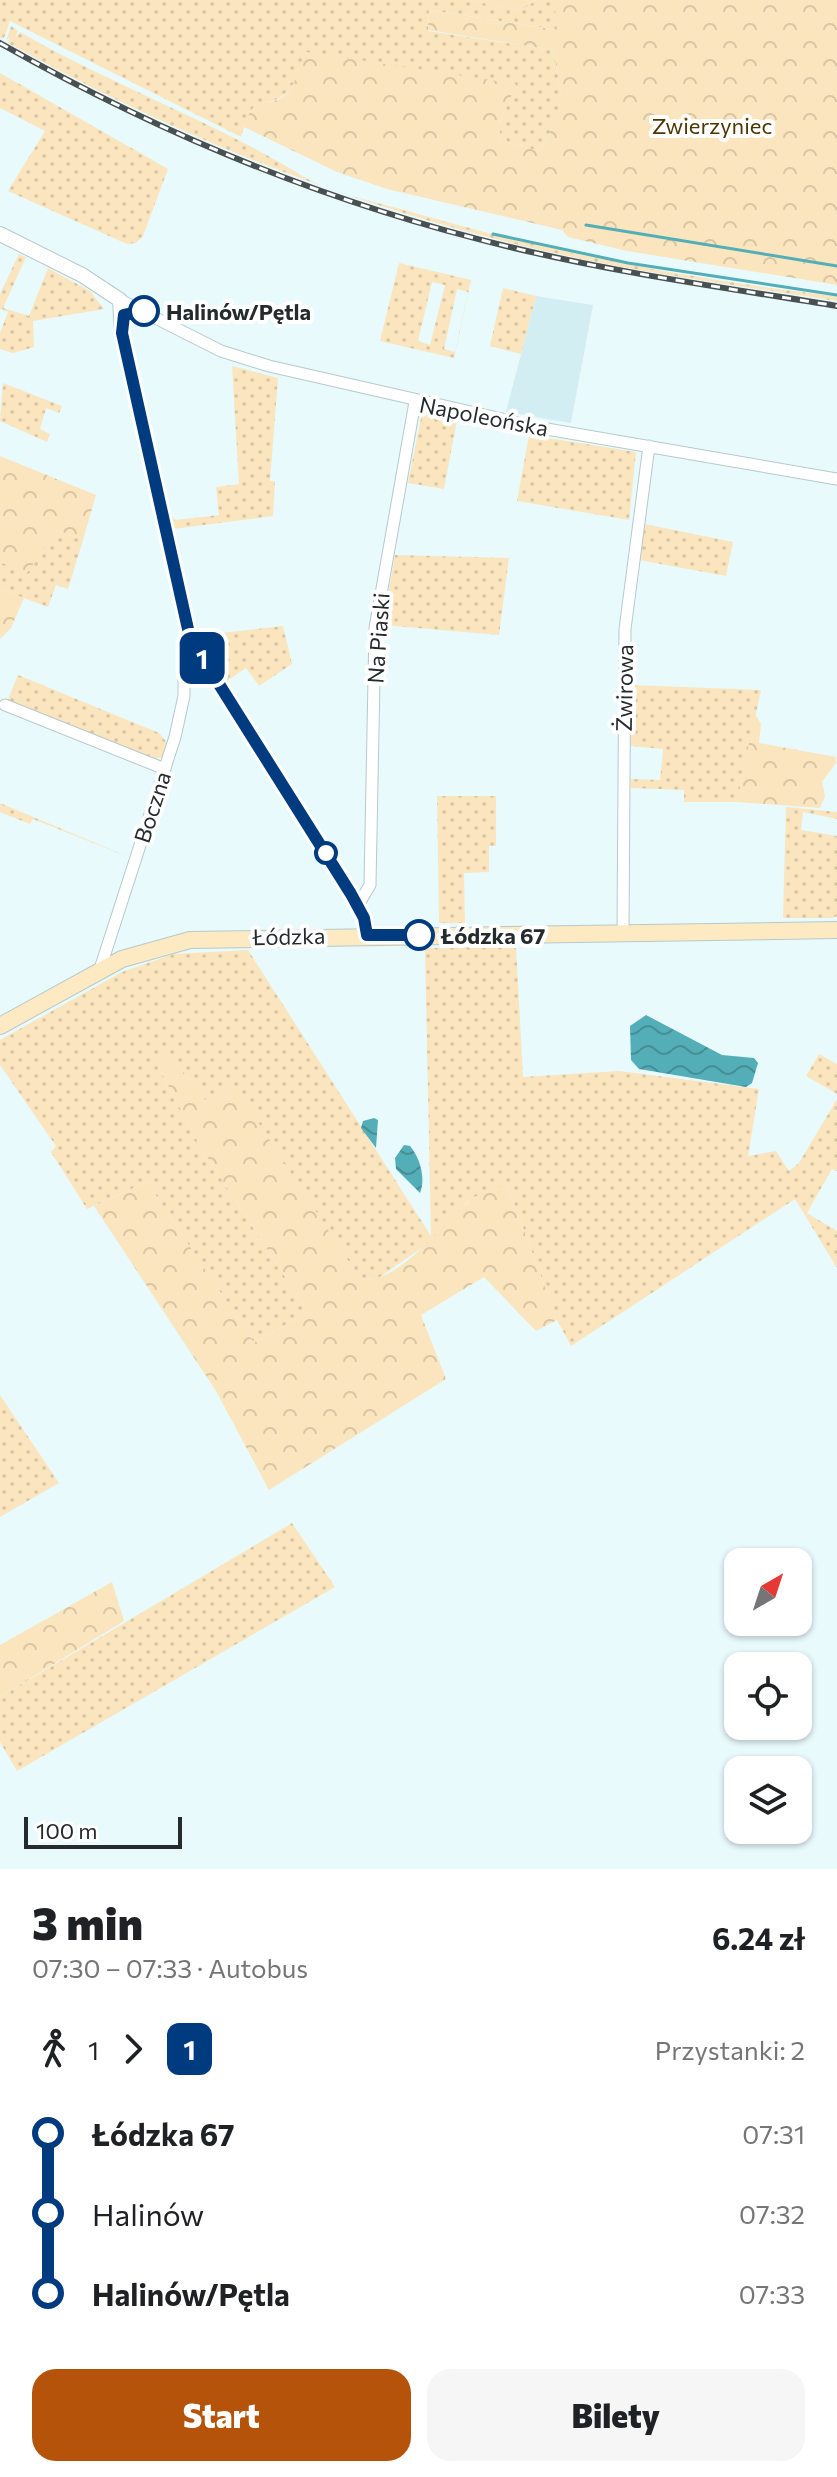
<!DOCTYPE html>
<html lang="pl">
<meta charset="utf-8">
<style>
body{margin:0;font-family:Commissioner,sans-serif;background:#f6f6f6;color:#202124;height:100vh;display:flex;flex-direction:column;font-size:30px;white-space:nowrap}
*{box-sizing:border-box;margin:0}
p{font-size:26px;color:#757577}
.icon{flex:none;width:44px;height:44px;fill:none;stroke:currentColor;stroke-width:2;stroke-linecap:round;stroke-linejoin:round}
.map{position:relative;height:1869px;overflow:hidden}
.panel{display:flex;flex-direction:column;background:#fff;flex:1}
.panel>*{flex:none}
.badge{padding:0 16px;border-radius:12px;font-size:28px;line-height:52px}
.needle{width:52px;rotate:39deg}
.fabs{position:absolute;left:724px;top:1548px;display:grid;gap:16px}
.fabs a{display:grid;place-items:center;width:88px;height:88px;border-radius:16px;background:#fff;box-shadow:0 2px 6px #0004;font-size:40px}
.scale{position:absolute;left:24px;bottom:20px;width:158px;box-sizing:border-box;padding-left:8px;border:4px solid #252b2c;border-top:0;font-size:22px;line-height:28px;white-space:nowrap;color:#252b2c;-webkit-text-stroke:6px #fff;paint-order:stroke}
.map>.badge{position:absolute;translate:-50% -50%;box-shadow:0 0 0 4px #fff}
.legs{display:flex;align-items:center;gap:12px;height:88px;padding:0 32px;font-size:26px}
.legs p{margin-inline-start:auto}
.head{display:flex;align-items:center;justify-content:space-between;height:136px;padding:0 32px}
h1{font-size:44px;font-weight:800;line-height:60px}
.action{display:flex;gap:16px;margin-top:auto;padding:16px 32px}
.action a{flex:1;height:92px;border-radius:24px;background:#b45309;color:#fff;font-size:32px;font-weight:800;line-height:92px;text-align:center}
.action a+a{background:#f6f6f6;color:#202124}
ul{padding:0 32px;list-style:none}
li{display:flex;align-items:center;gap:28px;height:80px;font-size:30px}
li i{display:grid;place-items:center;width:12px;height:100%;margin:0 10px;background:currentColor}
li i::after{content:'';width:20px;height:20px;margin:-10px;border:6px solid;border-radius:50%;background:#fff}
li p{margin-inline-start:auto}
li:first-child i{background:linear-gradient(#0000 50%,currentColor 0)}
li:last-child i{background:linear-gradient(currentColor 50%,#0000 0)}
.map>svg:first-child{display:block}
</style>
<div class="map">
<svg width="837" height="1869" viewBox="0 0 837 1869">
<defs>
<pattern id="green-dots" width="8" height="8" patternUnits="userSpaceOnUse" patternTransform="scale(2)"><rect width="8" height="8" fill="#fbe5be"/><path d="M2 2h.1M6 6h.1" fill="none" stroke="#d7c5a3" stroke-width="1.8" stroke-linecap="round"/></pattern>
<pattern id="forest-crowns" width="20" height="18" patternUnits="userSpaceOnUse" patternTransform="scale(2)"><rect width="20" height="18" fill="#fbe5be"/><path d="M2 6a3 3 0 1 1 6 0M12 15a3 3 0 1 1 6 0" fill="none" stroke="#d7c5a3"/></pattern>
<pattern id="water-waves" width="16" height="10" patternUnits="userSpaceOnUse" patternTransform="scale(2)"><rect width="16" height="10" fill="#53aeb8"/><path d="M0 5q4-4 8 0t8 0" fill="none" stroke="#458e96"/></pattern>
</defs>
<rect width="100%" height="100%" fill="#e8fafc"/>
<!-- built -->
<path fill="#d3eef2" d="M 536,296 L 593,305 L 571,423 L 506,412 Z"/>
<!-- green -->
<path fill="url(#green-dots)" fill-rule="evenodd" d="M 0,0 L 470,0 L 520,11 L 536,0 L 833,0 L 837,41 L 558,30 L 429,10 L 428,31 L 552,50 C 565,97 565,108 539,151 L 508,142 L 500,134 L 500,124 L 515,84 L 290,89 C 266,116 258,82 241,137 L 10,21 L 4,38 L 0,38 Z
M 11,26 L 18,31 L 15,38 L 20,32 C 111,85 218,123 304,177 C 326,191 382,204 408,211 C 548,252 692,280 837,296 L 837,301 C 735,285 632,272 532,248 C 347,205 174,135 8,43 L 10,37 L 6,41 Z
M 0,73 L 168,169 L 143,236 L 136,243 L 127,244 L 8,191 L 45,131 L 0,108 Z
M 19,254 L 26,257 L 3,308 L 29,316 L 48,268 L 90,291 L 104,309 L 33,321 L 34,347 L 13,353 L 0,349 L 0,333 L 8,312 L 0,309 L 0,294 Z
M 399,263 L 471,280 L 454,358 L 380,341 ZM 432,282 L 445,285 L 430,345 L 418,341 ZM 457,289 L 468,292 L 455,352 L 444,349 Z
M 503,288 L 536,296 L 521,354 L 490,346 Z
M 232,366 L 278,378 L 270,481 L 275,481 L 273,516 L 173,529 L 171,517 L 176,520 L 219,515 L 216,487 L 239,484 Z
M 3,383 L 62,406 L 59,413 L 46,408 L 40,429 L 50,434 L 47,442 L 0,421 Z
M 422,413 L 457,420 L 444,489 L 408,483 Z
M 529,435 L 636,452 L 629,520 L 517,501 Z
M 644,524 L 733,542 L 726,576 L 639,560 Z
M 57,530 L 83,540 L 68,589 L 56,585 L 48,607 L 0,589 L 0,562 L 27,572 Z
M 395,555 L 509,558 L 499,635 L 383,625 Z
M 283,626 L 292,664 L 259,686 L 246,668 L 227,681 L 196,636 Z
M 18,675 L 159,733 L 168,744 L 164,757 L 152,759 L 7,702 Z
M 630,685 L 761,690 L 737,802 L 684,802 L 684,790 L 631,788 L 631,779 L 660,780 L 663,749 L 631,746 Z
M 437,796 L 496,796 L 496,846 L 489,846 L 489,872 L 464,873 L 465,923 L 439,923 Z
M 0,803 L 131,858 L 33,819 L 30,824 L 0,812 Z
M 786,807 L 837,812 L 837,819 L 803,812 L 801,830 L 837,836 L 837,916 L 833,918 L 783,918 Z
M 516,947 L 523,1077 L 619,1071 L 759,1089 L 748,1156 L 776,1151 L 789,1171 L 799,1163 L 837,1099 L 837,1171 L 832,1169 L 807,1213 L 837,1231 L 837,1268 L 795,1199 L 571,1346 L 557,1320 L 507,1184 L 467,1202 L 433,1240 L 377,1279 L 365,1280 L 354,1270 L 233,1086 L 214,1100 L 205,1100 L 177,1064 L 158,1066 L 200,1146 L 308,1312 L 254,1343 L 147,1182 L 87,1209 L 51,1152 L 56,1146 L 0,1065 L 0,1040 L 122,972 L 174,954 L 248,950 L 431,1236 L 425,948 Z
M 819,1054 L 837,1064 L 837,1094 L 806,1076 Z
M 0,1395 L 59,1483 L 0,1517 Z
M 292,1523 L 335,1587 L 17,1771 L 0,1742 L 0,1697 Z"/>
<!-- forest -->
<path fill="url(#forest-crowns)" d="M 470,0 L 536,0 L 520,11 Z
M 554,0 L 837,0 L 837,285 L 627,251 L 568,237 L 562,230 L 387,189 L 337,172 L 244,127 C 257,87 267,112 286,94 C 296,84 301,65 306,52 L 516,84 L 500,123 L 500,134 L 508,142 L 539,151 C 564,111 565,94 552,50 L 428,30 L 429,10 L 557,30 Z
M 0,456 L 96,495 L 83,540 L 57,530 L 27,573 L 0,562 Z
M 0,589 L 24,598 L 11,628 L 0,639 Z
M 755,714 L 761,724 L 759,743 L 836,757 L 836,763 L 822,782 L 825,796 L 820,808 L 737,802 Z
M 167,1057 L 177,1064 L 205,1100 L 214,1100 L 234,1085 L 354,1270 L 365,1280 C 403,1279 441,1225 468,1202 C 479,1192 493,1189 507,1184 L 557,1320 L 536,1331 L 484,1277 L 421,1315 L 446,1379 L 269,1490 L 216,1391 L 94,1206 L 147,1182 L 254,1343 L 308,1312 L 200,1146 L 158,1066 L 160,1059 Z
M 112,1582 L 124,1621 L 0,1697 L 0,1645 Z"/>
<!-- water -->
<path fill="url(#water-waves)" d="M 646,1015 L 722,1055 L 754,1058 L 758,1063 L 752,1083 L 746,1087 L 639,1069 L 631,1060 L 630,1026 Z
M 374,1118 L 378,1120 L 376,1148 L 361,1128 L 363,1121 Z
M 404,1145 L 410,1146 C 420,1158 426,1178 420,1193 L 396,1169 L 395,1158 Z"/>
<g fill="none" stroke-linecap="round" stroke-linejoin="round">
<!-- stream -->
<path stroke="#53aeb8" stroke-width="3" d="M 586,225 L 837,266
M 493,234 L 628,263 L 837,295"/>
<!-- minor casing -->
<g stroke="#b7c9cb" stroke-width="13">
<path id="minor" d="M 120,300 L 221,351 L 269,366 L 541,428 L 837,479
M 5,705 L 165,769
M 358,905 L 370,885 L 375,628 L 415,402
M 623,932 L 625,629 L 649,446
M 100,969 L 175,737 L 184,696 L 184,658 L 193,645"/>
</g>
<!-- tertiary casing -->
<g stroke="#b7c9cb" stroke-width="16">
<path id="tertiary" d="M 0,234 L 82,275 L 120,300 L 122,333 L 190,638 L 351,894 L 364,918 L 367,935"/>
</g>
<!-- secondary casing -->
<g stroke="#b7c9cb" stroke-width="18">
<path id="secondary" d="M 0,1026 L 122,959 L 190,940 L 837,930"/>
</g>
<!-- minor -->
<use href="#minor" stroke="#fff" stroke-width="11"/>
<!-- tertiary -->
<use href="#tertiary" stroke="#fff" stroke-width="14"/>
<!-- secondary -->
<use href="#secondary" stroke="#fdeac2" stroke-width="16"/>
<!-- rail casing -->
<g stroke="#485051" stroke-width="6">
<path id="rail" d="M 0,43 C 160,134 330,204 510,247 C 617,273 727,288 837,306"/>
</g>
<!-- rail -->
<use href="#rail" stroke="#fff" stroke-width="3" stroke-dasharray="9" stroke-linecap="butt"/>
</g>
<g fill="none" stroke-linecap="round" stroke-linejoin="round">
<!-- line-1 casing -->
<g stroke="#fff" stroke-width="18">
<path id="line-1" d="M 144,311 L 124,315 L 122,333 L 190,638 L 351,894 L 364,918 L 367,935 L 419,935"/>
</g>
<!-- line-1 -->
<use href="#line-1" stroke="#003b80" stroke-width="12"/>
</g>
<!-- markers -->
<g fill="#fff" stroke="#003b80" stroke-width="4">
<circle cx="144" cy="311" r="14"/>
<circle cx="326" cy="853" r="10"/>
<circle cx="419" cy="935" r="14"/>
</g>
<g text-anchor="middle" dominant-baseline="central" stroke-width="8" stroke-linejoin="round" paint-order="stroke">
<!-- park labels -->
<g font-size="22" fill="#4c3602" stroke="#fff">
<text x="712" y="125">Zwierzyniec</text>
</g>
<!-- stop labels -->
<g font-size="22" font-weight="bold" fill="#252b2c" stroke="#fff" text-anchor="start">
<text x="166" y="311">Halinów/Pętla</text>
<text x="441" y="935">Łódzka 67</text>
</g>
<!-- street labels -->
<g font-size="22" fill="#252b2c" stroke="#fff">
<text transform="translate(484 416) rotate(11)">Napoleońska</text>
<text transform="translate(378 638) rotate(-86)">Na Piaski</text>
<text transform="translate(624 688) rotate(-89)">Żwirowa</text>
<text transform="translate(152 807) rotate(-72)">Boczna</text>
<text transform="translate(289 936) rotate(-1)">Łódzka</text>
</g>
</g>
</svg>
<div class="fabs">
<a><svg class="needle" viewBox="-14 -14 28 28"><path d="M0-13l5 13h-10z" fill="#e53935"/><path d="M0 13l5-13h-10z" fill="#757577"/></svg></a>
<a><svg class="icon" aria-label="locate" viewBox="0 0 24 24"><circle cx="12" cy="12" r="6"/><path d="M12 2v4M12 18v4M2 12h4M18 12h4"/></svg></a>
<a><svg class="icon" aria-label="layers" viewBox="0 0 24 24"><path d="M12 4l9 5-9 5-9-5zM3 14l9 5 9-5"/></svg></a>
</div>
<div class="scale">100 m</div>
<b class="badge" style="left:202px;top:658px;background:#003b80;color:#fff">1</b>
</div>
<section class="panel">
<div class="head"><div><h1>3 min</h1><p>07:30 – 07:33 · Autobus</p></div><b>6.24 zł</b></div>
<div class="legs"><svg class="icon" aria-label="walk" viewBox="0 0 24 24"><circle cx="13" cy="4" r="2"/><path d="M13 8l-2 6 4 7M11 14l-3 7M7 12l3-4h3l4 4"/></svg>1<svg class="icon" aria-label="forward" viewBox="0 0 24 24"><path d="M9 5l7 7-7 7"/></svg><b class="badge" style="background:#003b80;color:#fff">1</b><p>Przystanki: 2</p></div>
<ul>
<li><i style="color:#003b80"></i><b>Łódzka 67</b><p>07:31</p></li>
<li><i style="color:#003b80"></i><span>Halinów</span><p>07:32</p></li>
<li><i style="color:#003b80"></i><b>Halinów/Pętla</b><p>07:33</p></li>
</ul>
<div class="action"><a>Start</a><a>Bilety</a></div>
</section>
